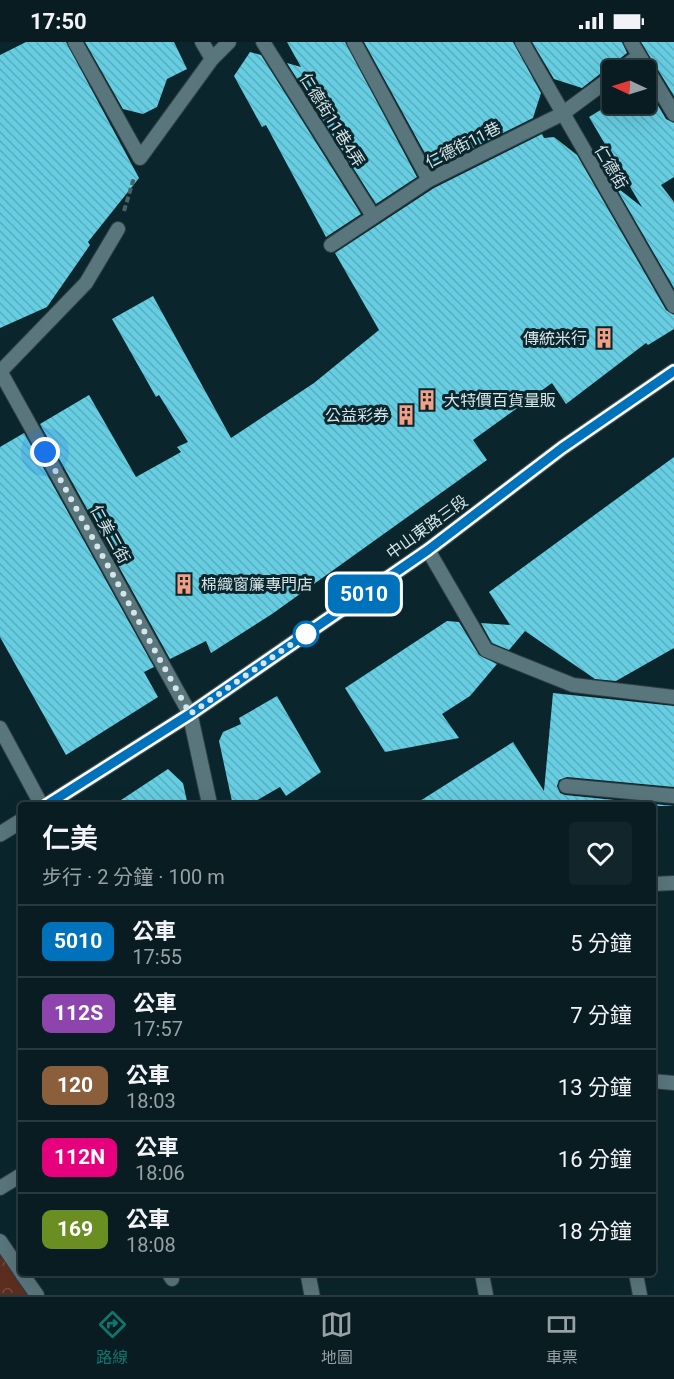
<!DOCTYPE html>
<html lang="zh-TW">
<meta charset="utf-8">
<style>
body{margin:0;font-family:Roboto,"Noto Sans TC",sans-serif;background:#11252a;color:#f1f3f6;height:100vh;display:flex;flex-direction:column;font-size:22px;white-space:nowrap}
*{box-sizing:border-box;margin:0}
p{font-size:20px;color:#98a1a5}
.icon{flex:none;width:33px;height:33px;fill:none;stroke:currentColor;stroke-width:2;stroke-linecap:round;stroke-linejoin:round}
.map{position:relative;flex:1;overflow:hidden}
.drawer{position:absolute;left:18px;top:760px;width:638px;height:474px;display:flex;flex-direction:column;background:#081c21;border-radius:6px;box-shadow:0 6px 24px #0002,0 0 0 2px #293a3f}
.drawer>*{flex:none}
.badge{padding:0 12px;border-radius:9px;font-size:21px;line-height:39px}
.needle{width:39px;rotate:274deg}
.fabs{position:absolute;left:602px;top:18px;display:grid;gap:12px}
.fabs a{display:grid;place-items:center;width:54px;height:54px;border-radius:6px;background:#081c21;box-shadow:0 6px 24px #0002,0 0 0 2px #293a3f;font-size:30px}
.you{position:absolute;width:30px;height:30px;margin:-15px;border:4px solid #fff;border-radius:50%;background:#1a73e8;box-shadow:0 0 0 9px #1a73e833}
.map>.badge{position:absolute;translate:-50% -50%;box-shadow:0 0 0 3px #fff}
.round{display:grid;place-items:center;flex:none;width:63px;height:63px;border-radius:6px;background:#11252a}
.summary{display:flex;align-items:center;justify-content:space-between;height:102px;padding:0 24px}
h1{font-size:28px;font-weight:600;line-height:45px}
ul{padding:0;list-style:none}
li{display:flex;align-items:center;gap:18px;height:72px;padding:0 24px;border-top:2px solid #293a3f}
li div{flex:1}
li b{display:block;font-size:22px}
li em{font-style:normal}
li .badge{min-width:66px;font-weight:700;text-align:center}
.status{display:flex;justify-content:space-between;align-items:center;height:42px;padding:0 30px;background:#081c21;direction:ltr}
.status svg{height:16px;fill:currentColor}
.menu{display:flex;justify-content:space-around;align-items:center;height:84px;border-top:2px solid #293a3f;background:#081c21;font-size:16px;color:#98a1a5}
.menu a{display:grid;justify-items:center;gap:3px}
.menu .selected{color:#0f766e}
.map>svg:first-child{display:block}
</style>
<div class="status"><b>17:50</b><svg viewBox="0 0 49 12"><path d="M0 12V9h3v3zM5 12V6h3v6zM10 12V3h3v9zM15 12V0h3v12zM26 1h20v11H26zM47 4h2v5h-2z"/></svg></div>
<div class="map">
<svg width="674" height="1253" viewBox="0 0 674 1253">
<defs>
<pattern id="park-crowns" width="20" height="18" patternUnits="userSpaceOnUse" patternTransform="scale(1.5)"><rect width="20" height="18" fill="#5c2e20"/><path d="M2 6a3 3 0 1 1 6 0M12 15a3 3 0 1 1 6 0" fill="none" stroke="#724c40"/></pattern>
<pattern id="building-back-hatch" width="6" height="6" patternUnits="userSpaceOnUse" patternTransform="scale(1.5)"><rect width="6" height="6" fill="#66cee2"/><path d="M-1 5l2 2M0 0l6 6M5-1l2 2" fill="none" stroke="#5cacbb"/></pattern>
</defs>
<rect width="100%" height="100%" fill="#0a262c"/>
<!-- park -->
<path fill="url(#park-crowns)" d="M 0,1196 L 34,1253 L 0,1253 Z"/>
<!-- building -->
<path fill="url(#building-back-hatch)" d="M 26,0 L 66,0 L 139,136 L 88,200 L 90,203 L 47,265 L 0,286 L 0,13 Z
M 85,0 L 174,0 L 187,27 L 167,37 L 157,65 L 143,72 L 123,67 Z
M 287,0 L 345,0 L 417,135 L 376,162 L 287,21 L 301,25 Z
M 364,0 L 513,0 L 541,51 L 533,76 L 433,126 Z
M 532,0 L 622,0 L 627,11 L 582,46 L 554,37 Z
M 641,0 L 674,0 L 674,54 Z
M 250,10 L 261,13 L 361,172 L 326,195 L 266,83 L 262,85 L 234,34 Z
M 645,41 L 666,77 L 674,81 L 674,135 L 661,143 L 674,160 L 674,246 L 615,144 L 642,165 L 589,75 L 612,61 L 645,62 Z
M 542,92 L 544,96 L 554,95 L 577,113 L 666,268 L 674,273 L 674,287 L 648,303 L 646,301 L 566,362 L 552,341 L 473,398 L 487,418 L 272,572 L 211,611 L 206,599 L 170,617 L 40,382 L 89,353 L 136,435 L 181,410 L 177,405 L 188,400 L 159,353 L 156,355 L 112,277 L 153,254 L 231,396 L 314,341 L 379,288 L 335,211 L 434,146 Z
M 24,391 L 154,625 L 144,630 L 158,655 L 66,713 L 0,595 L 0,405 Z
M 674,415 L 674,606 L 616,639 L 595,637 L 525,589 L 509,608 L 492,601 L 481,581 L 510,583 L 489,550 Z
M 447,579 L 459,580 L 479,613 L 497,622 L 470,654 L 442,672 L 459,696 L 385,710 L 345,646 Z
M 553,651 L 674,664 L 674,745 L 567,735 L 559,738 L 557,744 L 560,751 L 565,753 L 674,764 L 412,764 L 513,700 L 544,749 Z
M 277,654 L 321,730 L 286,754 L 280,745 L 247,764 L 233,764 L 219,699 L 223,690 L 241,682 L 239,676 Z
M 168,727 L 183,741 L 188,764 L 112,764 Z"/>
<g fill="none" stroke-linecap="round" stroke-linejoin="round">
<!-- service casing -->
<g stroke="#2f3e43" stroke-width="16">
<path id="service" d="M 75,0 L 140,116 L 212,17 L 229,0
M 202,0 L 212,17
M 263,0 L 373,174
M 354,0 L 429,138
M 522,0 L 674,264
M 631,0 L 674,72
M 620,28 L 639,14
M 331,203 L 429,138 L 562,72 L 612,35
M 0,329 L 190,672
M 0,330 L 86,241 L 118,187
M 428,508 L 486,608 L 573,643 L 674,655
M 0,686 L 42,764
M 566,744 L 674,754
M 652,842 L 674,841
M 652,1039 L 674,1041
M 0,1146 L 21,1133
M 0,1199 L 21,1230
M 22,1232 L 37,1253
M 169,1232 L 172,1237
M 482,1232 L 486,1253
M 636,1232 L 640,1253"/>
</g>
<!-- tertiary casing -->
<g stroke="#2f3e43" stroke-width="17">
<path id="tertiary" d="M 190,672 L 210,764
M 308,1232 L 312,1253"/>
</g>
<!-- secondary casing -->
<g stroke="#2f3e43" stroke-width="17">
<path id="secondary" d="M 45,764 L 190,672 L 428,508 L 562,406 L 674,329
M 0,792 L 21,779"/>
</g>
<!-- path -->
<path stroke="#4a6267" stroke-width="4" stroke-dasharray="6 3" stroke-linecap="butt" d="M 124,169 L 134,136"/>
<!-- service -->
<use href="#service" stroke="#59767c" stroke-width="14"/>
<!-- tertiary -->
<use href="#tertiary" stroke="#59767c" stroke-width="15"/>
<!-- secondary -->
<use href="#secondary" stroke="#59767c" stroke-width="15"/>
</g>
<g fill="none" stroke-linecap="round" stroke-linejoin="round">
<!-- line casing -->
<g stroke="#fff" stroke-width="14">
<path id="line" d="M 45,764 L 190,672 L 428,508 L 562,406 L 674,329"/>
</g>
<!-- line -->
<use href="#line" stroke="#0072bc" stroke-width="9"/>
<!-- walk -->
<path stroke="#d5e5e8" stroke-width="6" stroke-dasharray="0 10.8" d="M 45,410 L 190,672 L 306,592"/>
</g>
<!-- icons -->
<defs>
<g id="building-bare" transform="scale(1.62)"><path d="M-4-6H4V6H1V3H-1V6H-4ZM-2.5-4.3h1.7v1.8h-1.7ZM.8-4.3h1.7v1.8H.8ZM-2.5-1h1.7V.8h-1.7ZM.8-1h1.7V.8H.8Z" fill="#f39f86" stroke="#0a262c" stroke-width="2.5" paint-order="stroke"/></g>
</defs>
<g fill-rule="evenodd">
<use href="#building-bare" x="604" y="296"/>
<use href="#building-bare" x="427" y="358"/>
<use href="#building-bare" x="406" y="373"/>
<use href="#building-bare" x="184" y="542"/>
</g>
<!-- markers -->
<circle fill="#fff" stroke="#0072bc" stroke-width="3" cx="306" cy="592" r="12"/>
<g text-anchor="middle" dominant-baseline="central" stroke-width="6" stroke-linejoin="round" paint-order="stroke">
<!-- street labels -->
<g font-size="16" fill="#d5e5e8" stroke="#0a262c">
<text transform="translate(332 78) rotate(58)">仁德街11巷4弄</text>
<text transform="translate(463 103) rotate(-27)">仁德街11巷</text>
<text transform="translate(611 125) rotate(60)">仁德街</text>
<text transform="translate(427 485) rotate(-36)">中山東路三段</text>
<text transform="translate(110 492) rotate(61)">仁美二街</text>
</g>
<!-- poi labels -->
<g font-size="16" fill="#d5e5e8" stroke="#0a262c" text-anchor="end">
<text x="587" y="296">傳統米行</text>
<text x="444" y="358" text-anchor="start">大特價百貨量販</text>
<text x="389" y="373">公益彩券</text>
<text x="201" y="542" text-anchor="start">棉織窗簾專門店</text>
</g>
</g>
</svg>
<div class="fabs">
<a><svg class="needle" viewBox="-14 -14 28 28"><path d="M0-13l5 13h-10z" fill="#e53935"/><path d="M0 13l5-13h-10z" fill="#98a1a5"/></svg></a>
</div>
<div class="you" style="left:45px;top:410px"></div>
<b class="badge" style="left:364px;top:552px;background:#0072bc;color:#fff">5010</b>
<section class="drawer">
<div class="summary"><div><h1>仁美</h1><p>步行 · 2 分鐘 · 100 m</p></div><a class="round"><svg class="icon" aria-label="heart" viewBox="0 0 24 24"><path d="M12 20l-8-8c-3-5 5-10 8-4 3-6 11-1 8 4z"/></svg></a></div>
<ul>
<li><span class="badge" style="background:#0072bc;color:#fff">5010</span><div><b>公車</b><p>17:55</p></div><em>5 分鐘</em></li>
<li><span class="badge" style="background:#8e44ad;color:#fff">112S</span><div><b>公車</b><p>17:57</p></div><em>7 分鐘</em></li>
<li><span class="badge" style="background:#8b5e3c;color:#fff">120</span><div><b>公車</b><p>18:03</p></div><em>13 分鐘</em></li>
<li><span class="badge" style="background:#e6007e;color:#fff">112N</span><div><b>公車</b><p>18:06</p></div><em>16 分鐘</em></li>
<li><span class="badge" style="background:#6b8e23;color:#fff">169</span><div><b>公車</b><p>18:08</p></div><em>18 分鐘</em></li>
</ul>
</section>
</div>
<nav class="menu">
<a class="selected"><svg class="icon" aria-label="directions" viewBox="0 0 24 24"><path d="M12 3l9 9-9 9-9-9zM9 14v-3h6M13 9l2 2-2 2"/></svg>路線</a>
<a><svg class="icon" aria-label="map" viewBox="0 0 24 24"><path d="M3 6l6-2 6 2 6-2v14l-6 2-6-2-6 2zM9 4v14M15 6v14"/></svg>地圖</a>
<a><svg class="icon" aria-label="tickets" viewBox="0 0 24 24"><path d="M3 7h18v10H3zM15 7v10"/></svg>車票</a>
</nav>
